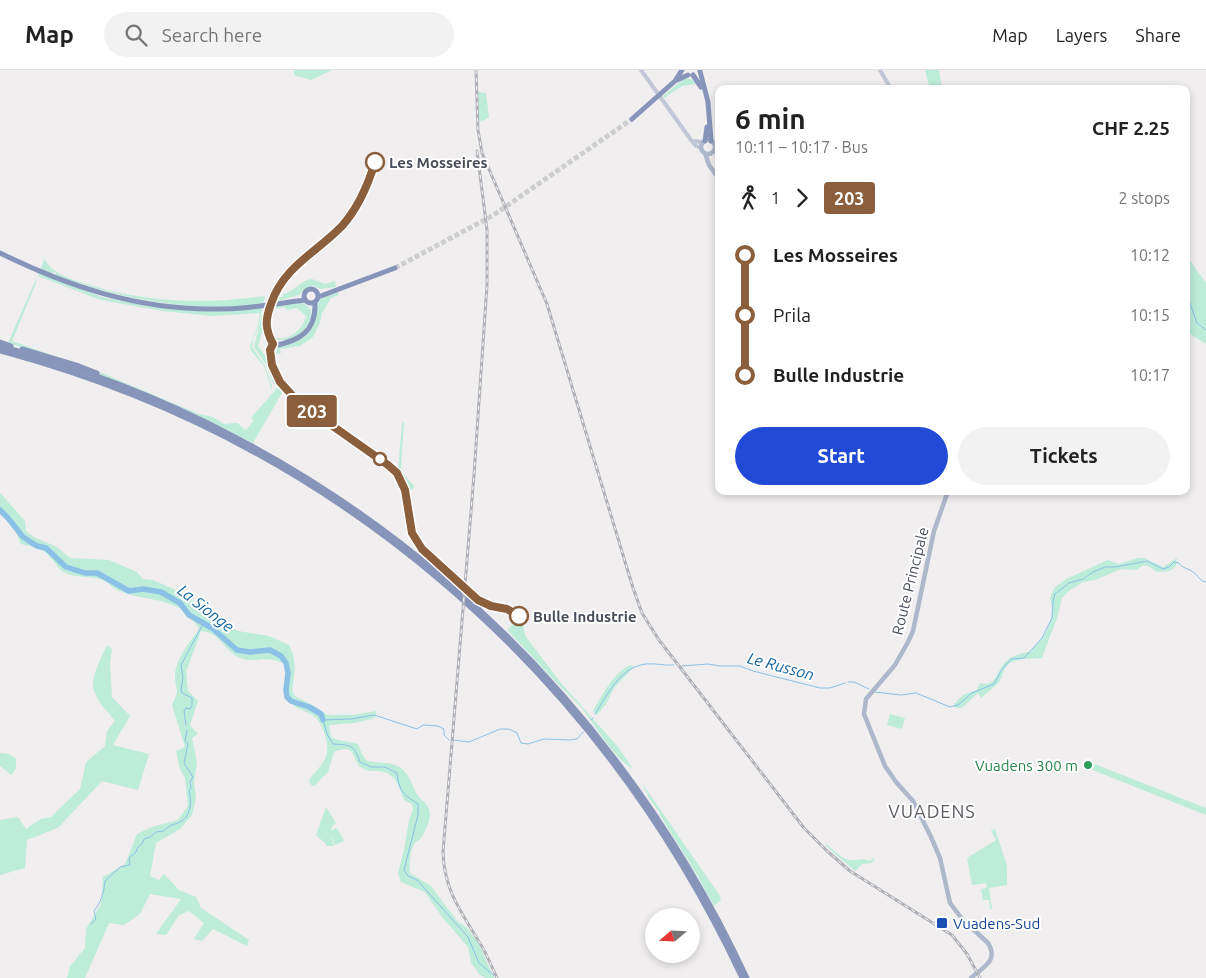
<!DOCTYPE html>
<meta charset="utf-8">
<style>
body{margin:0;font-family:Ubuntu,sans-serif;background:#f2f2f2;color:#222;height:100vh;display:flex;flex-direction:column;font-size:19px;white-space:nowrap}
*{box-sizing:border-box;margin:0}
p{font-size:16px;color:#767676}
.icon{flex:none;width:28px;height:28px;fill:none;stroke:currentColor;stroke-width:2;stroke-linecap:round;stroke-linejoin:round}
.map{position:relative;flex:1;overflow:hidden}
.sheet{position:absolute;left:715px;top:15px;width:475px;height:410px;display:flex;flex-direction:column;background:#fff;border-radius:10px;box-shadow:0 2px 8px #0003}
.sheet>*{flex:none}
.badge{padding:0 10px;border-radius:4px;font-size:18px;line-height:32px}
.needle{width:32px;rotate:251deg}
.fabs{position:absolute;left:645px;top:838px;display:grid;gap:10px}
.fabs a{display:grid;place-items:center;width:55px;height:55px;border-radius:50%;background:#fff;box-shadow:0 2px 8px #0003;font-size:25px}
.map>.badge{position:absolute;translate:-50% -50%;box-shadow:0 0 0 2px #fff}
.legs{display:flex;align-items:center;gap:8px;height:55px;padding:0 20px;font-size:16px}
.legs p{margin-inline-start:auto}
.overview{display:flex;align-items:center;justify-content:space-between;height:85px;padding:0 20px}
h1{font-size:28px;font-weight:700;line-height:38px}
.action{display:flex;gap:10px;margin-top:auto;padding:10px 20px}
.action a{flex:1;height:58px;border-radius:30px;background:#214ad7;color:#fff;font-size:20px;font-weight:700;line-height:58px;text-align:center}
.action a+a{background:#f2f2f2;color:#222}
ul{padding:0 20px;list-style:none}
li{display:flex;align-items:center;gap:18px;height:60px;font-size:19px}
li i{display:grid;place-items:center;width:8px;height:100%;margin:0 6px;background:currentColor}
li i::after{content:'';width:12px;height:12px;margin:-6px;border:4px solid;border-radius:50%;background:#fff}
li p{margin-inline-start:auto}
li:first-child i{background:linear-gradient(#0000 50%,currentColor 0)}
li:last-child i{background:linear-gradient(currentColor 50%,#0000 0)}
header{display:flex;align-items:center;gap:30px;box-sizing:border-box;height:70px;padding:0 25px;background:#fff;border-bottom:1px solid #e0e0e0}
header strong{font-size:24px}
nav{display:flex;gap:28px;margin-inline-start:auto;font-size:18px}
.search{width:350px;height:45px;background:#f2f2f2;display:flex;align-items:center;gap:12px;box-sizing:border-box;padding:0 18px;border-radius:28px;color:#767676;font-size:19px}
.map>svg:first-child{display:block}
</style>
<header>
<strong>Map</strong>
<div class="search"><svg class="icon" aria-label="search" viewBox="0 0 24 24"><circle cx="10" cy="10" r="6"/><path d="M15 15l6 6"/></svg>Search here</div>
<nav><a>Map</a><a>Layers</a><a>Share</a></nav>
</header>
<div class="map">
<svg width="1206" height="908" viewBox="0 0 1206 908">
<rect width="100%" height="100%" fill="#f0eeee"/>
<!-- green -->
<path fill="#bdecd9" d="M 294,0 L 332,0 L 311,10 L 294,5 Z
M 925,0 L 939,0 L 942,19 L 930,19 Z
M 685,8 L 695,10 L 696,14 L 682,16 L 664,28 L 663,26 Z
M 478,22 L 486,23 L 489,47 L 485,50 L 479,51 Z
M 44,189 C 47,192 49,197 54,200 C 64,208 80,212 93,216 C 150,233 206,234 265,226 L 263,234 C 189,242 124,230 55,205 L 56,203 L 53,202 L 51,204 L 41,199 Z
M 1186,190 L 1191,192 L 1206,213 L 1206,274 L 1187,262 L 1186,260 Z
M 39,203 L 102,227 L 146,236 L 196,241 L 262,238 L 259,256 L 253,269 L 252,277 L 265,296 L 272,316 L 272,320 L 264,296 L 252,282 L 250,276 L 258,255 L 260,243 L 212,246 L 163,241 L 101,230 L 38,206 Z
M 36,209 L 36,213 L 12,271 L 102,303 L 199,344 L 213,347 L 224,354 L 237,353 L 246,360 L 254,350 L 251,348 L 253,345 L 280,315 L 283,319 L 282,323 L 253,373 C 174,332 93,299 8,273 Z
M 312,209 L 325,214 L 335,211 L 336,217 L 321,219 L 313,216 L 308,217 L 299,225 L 274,232 L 275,228 L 283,227 L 283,224 C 298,220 299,211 312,209 Z
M 338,221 L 339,225 L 331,228 L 322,243 L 320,253 L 313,267 L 300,276 L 280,279 L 281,283 L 278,284 L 276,283 L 277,279 L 275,280 L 274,289 L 286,316 C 280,308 268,292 273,281 C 276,274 299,273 307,265 C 318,255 313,234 323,227 C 327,224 333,223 338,221 Z
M 301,232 L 305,234 L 311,240 C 313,259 289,276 272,268 L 269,263 C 281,277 303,262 306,246 L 297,238 L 286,240 L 285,237 L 273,239 L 269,254 L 273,236 Z
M 263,240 L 266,240 L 262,263 L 258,276 L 267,288 L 277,312 L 275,315 L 273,313 L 265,293 L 254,277 Z
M 404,352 L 401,398 L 404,404 L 414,416 L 412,421 L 408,419 L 398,401 L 402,353 Z
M 0,423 L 25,451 L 26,461 L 34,467 L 57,477 L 70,488 L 109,490 L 137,502 L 143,509 L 153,510 L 187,525 L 208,544 L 238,561 L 269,566 L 289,575 L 293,584 L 295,598 L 292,620 L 295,626 L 316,637 L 327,645 L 353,645 L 377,641 L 375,648 L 354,653 L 329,655 L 331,667 C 340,672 348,671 358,674 L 362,684 L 367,691 C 396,695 403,690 415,721 C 418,729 426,731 429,739 C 432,747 426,761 421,768 C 418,771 414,772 413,776 C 410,784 409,795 410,803 L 431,816 L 457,851 L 466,857 L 478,872 L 494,908 L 486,908 L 480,905 L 471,893 L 468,877 L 442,847 L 425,822 L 401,812 L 398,803 L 404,780 L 409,750 L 413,739 L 412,734 L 404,730 C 398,715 396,702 377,701 C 371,701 368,702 362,698 C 350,690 358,672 334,682 L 328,702 L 314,716 L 311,715 L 309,710 C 322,693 332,688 325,665 C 323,659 320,651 315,647 C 305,640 293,638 285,628 L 288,599 L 283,593 C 265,584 254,595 238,587 C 224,580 219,562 201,561 L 186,602 L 188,621 L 198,631 L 190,655 L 198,664 L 192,668 L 197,693 L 194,712 L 196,728 L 192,745 L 180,759 L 156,773 L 150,806 L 159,810 L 164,804 L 179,820 L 196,827 L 201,838 L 249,870 L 247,876 L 213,859 L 202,871 L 194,869 L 204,853 L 189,841 L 179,845 L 166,865 L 156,864 L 181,829 L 150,824 L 140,844 L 124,855 L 109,853 L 85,908 L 67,908 L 70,896 L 85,878 L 86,859 L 101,834 L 103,807 L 125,794 L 137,764 L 152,757 L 178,750 L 188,736 L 185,708 L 180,699 L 176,681 L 185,677 L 172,635 C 181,618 175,621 175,605 C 176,588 190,572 199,559 C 183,527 150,532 122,522 C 113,520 110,513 103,510 C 91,506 76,508 65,503 C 57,499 53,488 46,483 C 40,478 29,476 21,474 L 14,458 L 0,444 Z
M 1138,488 L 1144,488 L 1163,497 L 1177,488 L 1176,496 L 1170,501 L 1157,502 L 1150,497 L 1144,495 L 1136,500 L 1121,499 L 1095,510 L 1083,512 L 1069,521 L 1062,528 L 1057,548 L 1042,588 C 1030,589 1012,587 1005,598 C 1003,603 1002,608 999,612 C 994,618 986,623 981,628 L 978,623 L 962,638 L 956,638 L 953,635 L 963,625 L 977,620 L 980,613 C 996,618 997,601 1005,592 C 1012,586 1022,583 1032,581 C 1034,575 1039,573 1042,568 C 1050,558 1055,541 1050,528 L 1054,518 L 1066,509 L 1108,490 L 1118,494 Z
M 519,552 L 523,556 L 526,567 L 561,613 L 619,678 L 633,699 C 612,688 593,649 576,632 C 552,609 530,584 507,560 L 513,554 Z
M 107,575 L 112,579 L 110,593 L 112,627 L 130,646 L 113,675 L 149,684 L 138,720 L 102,711 L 58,758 L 27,770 L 25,798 L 0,805 L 0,750 L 18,747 L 26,759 L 41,749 L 51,747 L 80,719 L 86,692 L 105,676 L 107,661 L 115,651 C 108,642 95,629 93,617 C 92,605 102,586 107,575 Z
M 631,595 L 633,596 L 632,599 L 614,618 L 606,634 L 597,645 L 593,641 C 603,624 612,604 631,595 Z
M 890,644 L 905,648 L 902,659 L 887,655 Z
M 0,683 L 9,684 L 16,689 L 16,698 L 11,705 L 0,696 Z
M 1092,693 L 1206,738 L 1206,745 L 1090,699 Z
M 642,713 L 720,826 L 721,830 L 714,836 L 696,803 L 660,745 L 660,743 L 649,728 Z
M 326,737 L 336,753 L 333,755 L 330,761 L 337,758 L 344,771 L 335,775 L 329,764 L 334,776 L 326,776 L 326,774 L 316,765 Z
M 995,759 L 1007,796 L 1007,815 L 989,818 L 992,839 L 990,839 L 989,830 L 983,830 L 981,819 L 987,818 L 986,813 L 972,815 L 967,788 L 996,770 L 991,760 Z
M 826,774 C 833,779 841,789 850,790 C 859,791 860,787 870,791 L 875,787 L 872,793 L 862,794 L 855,801 L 825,775 Z"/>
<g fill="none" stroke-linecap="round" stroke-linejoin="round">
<!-- stream -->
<path stroke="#8cc1e7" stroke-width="1" d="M 1186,222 L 1197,253 L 1206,260
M 681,596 L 708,594 L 720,596 L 740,596 L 753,601 L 820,618 L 830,618 L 845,613
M 848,612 L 854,612 L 869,619
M 875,622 L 901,625 L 916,623 L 950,637 L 958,635 L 972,623 L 994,614 L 1001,601 L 1011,589 L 1024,588 L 1042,568 L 1052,548 L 1053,531 L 1055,524 L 1069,513 L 1083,509 L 1093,502 L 1105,497 L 1115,497 L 1147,491 L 1163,499 L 1169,497 L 1174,492 L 1179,493 C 1183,499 1188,498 1193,502 C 1199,506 1199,511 1206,512
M 595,644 C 608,624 620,597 646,594 C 656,593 665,596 674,595
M 591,650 L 593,648
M 186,655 L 184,641 L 186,638 L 190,639 L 192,636 L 192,628 L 182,623 L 181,620 L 183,607 L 181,595 L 203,554
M 449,670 L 444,665 L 444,659 L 438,656 L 423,655 L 417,659 L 374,645 L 351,649 L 323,650 L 327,664 L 333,674 C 350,675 354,674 360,692 L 371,697 L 385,697 L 397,703 C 399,721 403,724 418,734 L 418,745 L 404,800 L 408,806 L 417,810 L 468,867 L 479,893 L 497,908
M 453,670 L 469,672 L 500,659 L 509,659 L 517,663 L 521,673 L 528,674 L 544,669 L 570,670 L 577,669 L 583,662
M 91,854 L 96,849 L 94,841 C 101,832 104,823 105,811 L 120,797 L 130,795 L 129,788 L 136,782 L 138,777 L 142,774 L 144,769 L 150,767 L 156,762 L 164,761 C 168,756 172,755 178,753 C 191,748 192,732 189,721 L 191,718 L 190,712 L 193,707 L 184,693 L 188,674 L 185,671 L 187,660"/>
<!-- river -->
<path stroke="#8cc1e7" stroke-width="5.5" d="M 0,440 L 8,448 L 23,467 L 37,476 L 46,478 L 66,497 L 85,503 L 97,503 L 129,521 L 143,519 L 161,522 L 180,533 L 189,545 L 212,558 L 237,580 L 250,582 L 270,580 L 281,586 L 286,593 L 288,603 L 286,620 L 287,627 L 291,631 L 309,637 L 321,644 L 323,650"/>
<!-- highway-tunnel -->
<path stroke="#ceced0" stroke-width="5" stroke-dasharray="5 2.5" stroke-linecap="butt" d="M 395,198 L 492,146 L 632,49"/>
<!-- secondary -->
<path stroke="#c1c7d6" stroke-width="4" d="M 641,0 L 691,70 L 696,76 L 701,78
M 880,0 L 891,19
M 692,71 L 703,72"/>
<!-- primary -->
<path stroke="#aeb7cb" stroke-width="4.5" d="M701 77a7 7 0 1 1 14 0a7 7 0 1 1-14 0Z
M 705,83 L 709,95 L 719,109
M 948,421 L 934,461 L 913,561 L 908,572 L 895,595 L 866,629 L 864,644 L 885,696 L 896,712 L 913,731 L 931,767 L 940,788 L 950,833 L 963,850 L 988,873 C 999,891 983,897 971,908"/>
<!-- highway -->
<path stroke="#8795ba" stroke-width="5" d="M 700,1 L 708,32 L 711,71
M 693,5 L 701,17
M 677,10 L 688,5
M 632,49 L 675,11 L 682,0
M 705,71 L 707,57
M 0,183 C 67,216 136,239 211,239 C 242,240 274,234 305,230
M304 226a7 7 0 1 1 14 0a7 7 0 1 1-14 0Z
M 318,227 L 395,198
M 0,272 L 11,276
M 0,276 C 333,363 603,598 747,908
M 273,276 C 299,271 316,262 315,233
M 22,279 L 79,296 L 97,303
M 0,281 C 333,370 596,597 742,908"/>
<!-- rail casing -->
<g stroke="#b0b1b8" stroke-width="3">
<path id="rail" d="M 476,0 L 478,60 L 482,83 L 547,234 L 633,518 L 642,543 L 659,570 L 804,758 L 826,780 L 850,801 L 952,865 L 967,884 L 980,908
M 477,81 L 487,160 L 487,215 L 474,405 L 443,782 C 444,819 460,840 478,870 C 486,882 491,895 497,908"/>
</g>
<!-- rail -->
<use href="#rail" stroke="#fff" stroke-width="1" stroke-dasharray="4" stroke-linecap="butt"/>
</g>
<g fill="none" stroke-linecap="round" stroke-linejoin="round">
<!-- line-1 casing -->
<g stroke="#fff" stroke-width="11">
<path id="line-1" d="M 375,92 C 368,115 359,137 342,156 C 317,182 283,197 271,234 C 265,250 265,259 273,274 L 270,280 L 272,295 L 280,312 L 291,324 L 300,333 L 388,395 L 397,403 L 405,420 L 412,463 L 422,479 L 478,530 L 491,536 L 507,539 L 519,546"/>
</g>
<!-- line-1 -->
<use href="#line-1" stroke="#8b5e3c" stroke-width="8"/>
</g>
<!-- markers -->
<g fill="#fff" stroke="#8b5e3c" stroke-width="2.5">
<circle cx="375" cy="92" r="9"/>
<circle cx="380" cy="389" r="6"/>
<circle cx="519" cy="546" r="9"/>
</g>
<circle fill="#2e9e5b" stroke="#fff" stroke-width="2" cx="1088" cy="695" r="5"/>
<rect fill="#1a4fb4" stroke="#fff" stroke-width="2" x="936" y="847" width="12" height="12" rx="2.5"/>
<g text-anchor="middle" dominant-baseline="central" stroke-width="4" stroke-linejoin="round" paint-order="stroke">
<!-- stop labels -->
<g font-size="15" font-weight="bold" fill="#474d5a" stroke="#fff" text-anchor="start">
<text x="389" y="92">Les Mosseires</text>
<text x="533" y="546">Bulle Industrie</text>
</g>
<!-- street labels -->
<g font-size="15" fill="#474d5a" stroke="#fff">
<text transform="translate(910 511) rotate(-76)">Route Principale</text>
</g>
<!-- leisure labels -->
<g font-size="15" fill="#27864d" stroke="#fff" text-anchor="end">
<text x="1078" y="695">Vuadens 300 m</text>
</g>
<!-- transit labels -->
<g font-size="15" fill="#164399" stroke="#fff" text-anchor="start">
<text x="953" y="853">Vuadens-Sud</text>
</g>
<!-- water labels -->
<g font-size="16" font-style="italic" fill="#1365a1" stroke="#fff">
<text transform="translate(206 538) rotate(38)">La Sionge</text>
<text transform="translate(781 596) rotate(15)">Le Russon</text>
</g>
<!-- quarter labels -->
<g font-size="18" letter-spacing="1" fill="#5b5c62" stroke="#fff">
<text x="932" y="741">VUADENS</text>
</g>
</g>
</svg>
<div class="fabs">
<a><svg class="needle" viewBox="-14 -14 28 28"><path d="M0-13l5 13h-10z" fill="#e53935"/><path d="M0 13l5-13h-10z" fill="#767676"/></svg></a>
</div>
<b class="badge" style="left:312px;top:341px;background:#8b5e3c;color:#fff">203</b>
<section class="sheet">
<div class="overview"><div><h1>6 min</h1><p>10:11 – 10:17 · Bus</p></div><b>CHF 2.25</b></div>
<div class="legs"><svg class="icon" aria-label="walk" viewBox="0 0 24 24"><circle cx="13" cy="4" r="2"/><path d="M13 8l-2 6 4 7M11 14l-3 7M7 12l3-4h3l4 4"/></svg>1<svg class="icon" aria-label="forward" viewBox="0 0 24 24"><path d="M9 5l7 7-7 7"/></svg><b class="badge" style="background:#8b5e3c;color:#fff">203</b><p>2 stops</p></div>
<ul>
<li><i style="color:#8b5e3c"></i><b>Les Mosseires</b><p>10:12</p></li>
<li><i style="color:#8b5e3c"></i><span>Prila</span><p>10:15</p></li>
<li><i style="color:#8b5e3c"></i><b>Bulle Industrie</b><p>10:17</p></li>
</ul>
<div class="action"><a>Start</a><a>Tickets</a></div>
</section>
</div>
